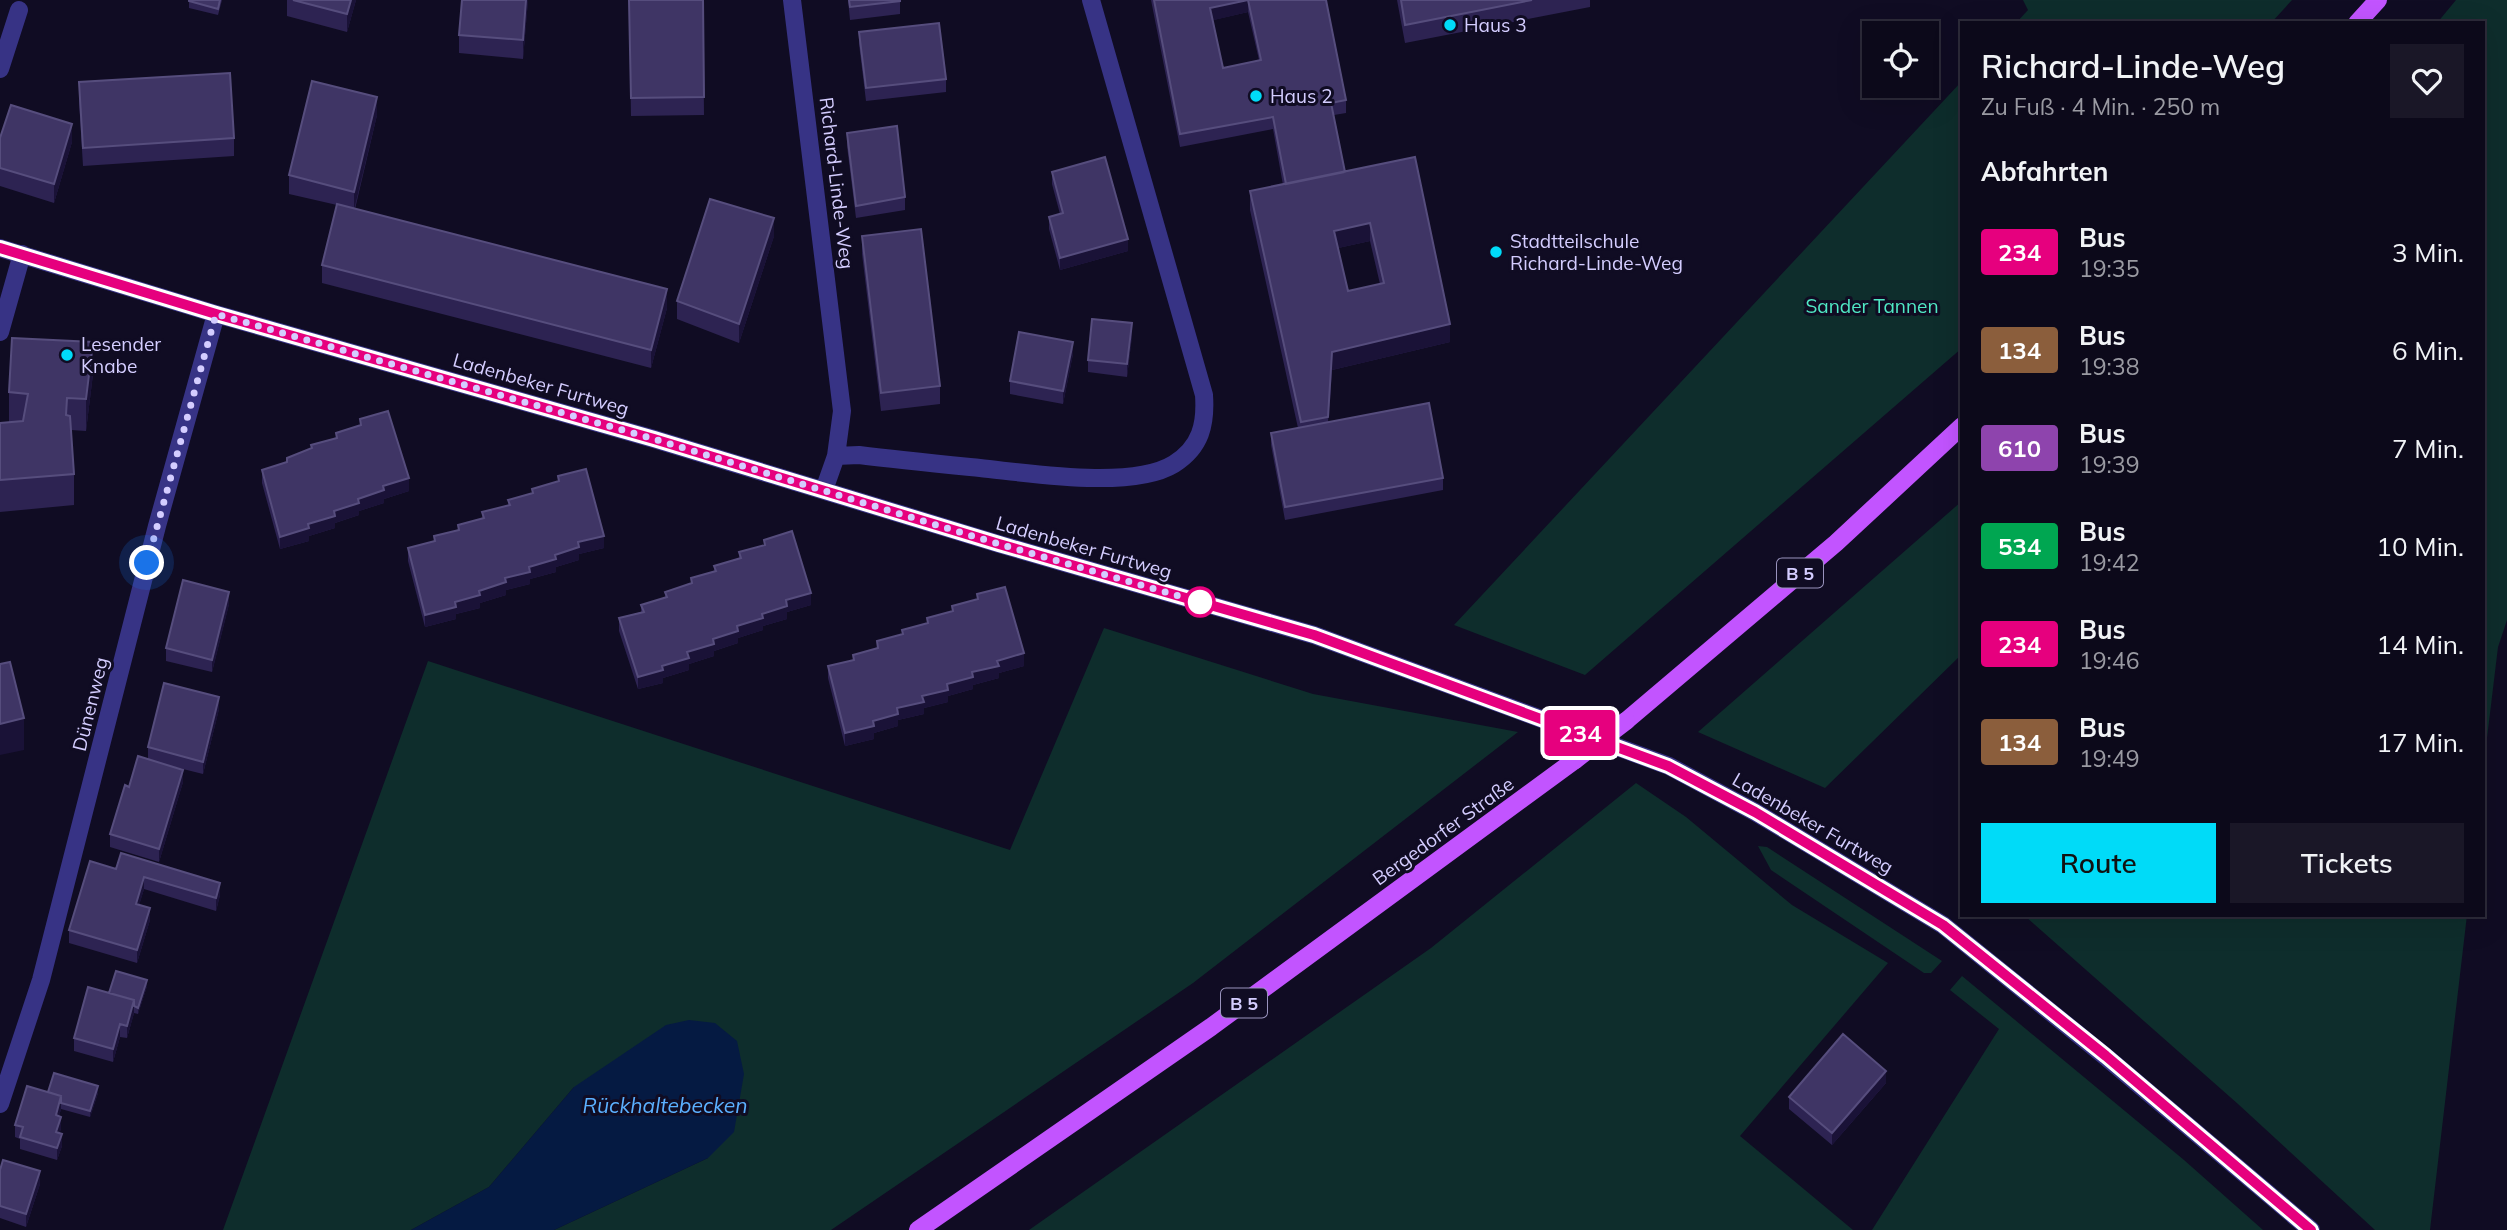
<!DOCTYPE html>
<html lang="de">
<meta charset="utf-8">
<style>
body{margin:0;font-family:Mulish,sans-serif;background:#1a1727;color:#f1f3f6;height:100vh;display:flex;flex-direction:column;font-size:26px;white-space:nowrap}
*{box-sizing:border-box;margin:0}
p{font-size:23px;color:#9a9aa2}
.icon{flex:none;width:38px;height:38px;fill:none;stroke:currentColor;stroke-width:2;stroke-linecap:round;stroke-linejoin:round}
.map{position:relative;flex:1;overflow:hidden}
.sheet{position:absolute;left:1960px;top:21px;width:525px;height:896px;display:flex;flex-direction:column;background:#0c091a;border-radius:0px;box-shadow:0 7px 28px #0002,0 0 0 2px #2c2a39}
.sheet>*{flex:none}
.badge{padding:0 14px;border-radius:5px;font-size:24px;line-height:46px}
.fabs{position:absolute;left:1862px;top:21px;display:grid;gap:14px}
.fabs a{display:grid;place-items:center;width:77px;height:77px;border-radius:0px;background:#0c091a;box-shadow:0 7px 28px #0002,0 0 0 2px #2c2a39;font-size:35px}
.you{position:absolute;width:35px;height:35px;margin:-18px;border:5px solid #fff;border-radius:50%;background:#1a73e8;box-shadow:0 0 0 10px #1a73e833}
.map>.badge{position:absolute;translate:-50% -50%;box-shadow:0 0 0 4px #fff}
h2{padding:0 21px;font-size:26px;line-height:63px}
.round{display:grid;place-items:center;flex:none;width:74px;height:74px;border-radius:0px;background:#1a1727}
.head{display:flex;align-items:center;justify-content:space-between;height:119px;padding:0 21px}
h1{font-size:33px;font-weight:600;line-height:52px}
.action{display:flex;gap:14px;margin-top:auto;padding:14px 21px}
.action a{flex:1;height:80px;border-radius:0px;background:#00dbf8;color:#111;font-size:28px;font-weight:600;line-height:80px;text-align:center}
.action a+a{background:#1a1727;color:#f1f3f6}
ul{padding:0;list-style:none}
li{display:flex;align-items:center;gap:21px;height:98px;padding:0 21px}
li div{flex:1}
li b{display:block;font-size:26px}
li em{font-style:normal}
li .badge{min-width:77px;font-weight:700;text-align:center}
.map>svg:first-child{display:block}
</style>
<div class="map">
<svg width="2507" height="1230" viewBox="0 0 2507 1230">
<rect width="100%" height="100%" fill="#100c23"/>
<!-- green -->
<path fill="#0e2d2c" d="M 2023,0 L 2292,0 L 2271,23 L 2016,23 L 2028,10 Z
M 2456,0 L 2507,0 L 2507,620 L 2498,647 L 2483,771 L 2483,23 L 2437,23 Z
M 1962,81 L 1962,348 L 1585,675 L 1454,625 Z
M 1962,501 L 1962,654 L 1825,788 L 1698,732 Z
M 1104,628 L 1313,694 L 1518,732 L 1193,983 L 831,1230 L 554,1230 L 708,1158 L 574,1087 L 489,1187 L 411,1230 L 223,1230 L 428,661 L 1010,850 Z
M 1636,783 L 1686,817 L 1792,905 L 1888,963 L 1740,1136 L 1853,1230 L 1029,1230 L 1431,948 Z
M 1758,846 L 1767,847 L 1942,961 L 1931,973 L 1924,973 L 1771,870 Z
M 2027,915 L 2467,915 L 2430,1230 L 2375,1230 L 2238,1104 L 2026,917 Z
M 1962,976 L 2184,1160 L 2263,1230 L 1872,1230 L 1999,1029 L 1950,990 Z"/>
<!-- water -->
<path fill="#051a42" d="M 689,1020 L 715,1023 L 737,1041 L 744,1074 L 734,1132 L 708,1158 L 554,1230 L 411,1230 L 489,1187 L 574,1087 L 666,1025 Z"/>
<g fill="none" stroke-linecap="round" stroke-linejoin="round">
<!-- minor -->
<path stroke="#373385" stroke-width="18" d="M 792,0 L 842,411 L 836,456 L 824,490
M 0,69 L 19,10
M 0,248 L 216,314 L 654,439 L 999,544 L 1314,635 L 1669,766 L 1755,812 L 1943,925 L 2106,1057 L 2311,1230
M 0,332 L 22,254
M 836,456 L 859,455 C 899,460 940,464 980,468 C 1029,473 1132,490 1174,464 C 1201,447 1206,424 1204,395 L 1091,0
M 0,1104 L 41,980 L 157,526 L 216,314"/>
<!-- major -->
<path stroke="#c254ff" stroke-width="18" d="M 2357,23 L 2378,0
M 1626,721 L 1836,543 L 1962,426
M 918,1230 L 1211,1027 L 1575,760"/>
<!-- major-bridge -->
<path stroke="#c254ff" stroke-width="18" d="M 1575,760 L 1626,721"/>
</g>
<!-- wall -->
<path fill="#2d2352" fill-rule="evenodd" d="M 189,0 L 222,0 L 218,15 L 189,8 Z
M 287,0 L 356,0 L 347,32 L 287,16 Z
M 528,0 L 523,59 L 459,53 L 459,35 Z
M 629,0 L 703,0 L 704,115 L 631,116 Z
M 848,0 L 900,0 L 900,14 L 850,20 Z
M 1151,0 L 1326,0 L 1346,100 L 1346,113 L 1334,115 L 1345,172 L 1450,342 L 1332,370 L 1328,422 L 1443,478 L 1443,490 L 1285,520 L 1271,445 L 1271,433 L 1298,428 L 1250,210 L 1250,191 L 1283,185 L 1273,129 L 1180,147 ZM 1248,12 L 1259,60 L 1223,68 L 1213,20 ZM 1370,241 L 1380,284 L 1348,291 L 1338,248 Z
M 1397,0 L 1590,0 L 1590,7 L 1405,43 Z
M 859,32 L 946,79 L 946,92 L 866,101 L 859,44 Z
M 79,82 L 234,138 L 234,156 L 83,166 L 79,101 Z
M 377,115 L 355,209 L 667,308 L 651,368 L 322,283 L 322,265 L 337,205 L 289,194 L 289,175 Z
M 847,133 L 905,197 L 905,210 L 856,218 L 847,146 Z
M 0,138 L 72,142 L 54,203 L 0,186 Z
M 1052,172 L 1128,251 L 1060,270 L 1049,229 L 1049,217 L 1060,214 L 1052,184 Z
M 774,236 L 739,343 L 677,319 L 677,301 Z
M 862,236 L 940,386 L 940,404 L 881,411 L 862,254 Z
M 1132,336 L 1127,377 L 1088,372 L 1088,360 Z
M 1073,354 L 1063,404 L 1010,394 L 1010,381 Z
M 93,374 L 86,431 L 71,430 L 74,474 L 74,505 L 0,512 L 0,423 L 9,423 L 9,392 Z
M 360,419 L 409,491 L 384,499 L 384,503 L 359,511 L 359,515 L 335,523 L 335,528 L 309,536 L 309,541 L 280,549 L 262,483 L 262,470 L 287,462 L 311,449 L 311,445 L 336,438 L 336,433 L 360,425 Z
M 558,476 L 604,548 L 579,554 L 579,560 L 556,567 L 556,572 L 530,579 L 530,584 L 506,590 L 506,595 L 480,603 L 480,608 L 456,614 L 456,619 L 425,627 L 408,561 L 408,548 L 434,542 L 434,536 L 458,530 L 458,525 L 482,518 L 482,512 L 508,505 L 508,500 L 532,494 L 532,489 L 558,481 Z
M 764,540 L 811,605 L 787,612 L 787,619 L 763,626 L 763,630 L 738,638 L 738,643 L 714,651 L 714,656 L 689,664 L 689,670 L 663,678 L 663,683 L 638,689 L 619,631 L 619,618 L 641,612 L 641,605 L 665,598 L 665,592 L 691,584 L 691,578 L 714,571 L 714,566 L 739,558 L 739,552 L 764,545 Z
M 977,594 L 1024,666 L 999,673 L 999,678 L 973,685 L 973,689 L 948,696 L 948,702 L 924,708 L 924,714 L 898,720 L 898,726 L 874,733 L 874,739 L 845,746 L 828,678 L 828,666 L 853,661 L 853,655 L 877,648 L 877,641 L 902,635 L 902,630 L 927,624 L 927,618 L 952,611 L 952,606 L 977,600 Z
M 229,604 L 212,672 L 166,661 L 166,648 Z
M 219,709 L 203,774 L 155,762 L 183,782 L 159,862 L 110,847 L 110,834 L 129,787 L 148,759 L 148,747 Z
M 116,869 L 220,895 L 216,911 L 144,889 L 139,905 L 150,920 L 137,963 L 69,943 L 69,930 Z
M 147,986 L 138,1014 L 134,1013 L 127,1038 L 120,1037 L 113,1062 L 74,1051 L 74,1038 Z
M 1886,1083 L 1832,1145 L 1789,1109 L 1789,1097 Z
M 48,1092 L 98,1093 L 90,1117 L 61,1109 L 59,1116 L 61,1129 L 59,1133 L 62,1146 L 57,1160 L 20,1149 L 20,1139 L 15,1137 L 15,1125 Z
M 0,1170 L 40,1184 L 26,1227 L 0,1218 Z"/>
<!-- shaded-wall -->
<path fill="#1a1237" d="M 351,0 L 356,0 L 347,32 L 347,14 Z
M 526,0 L 528,0 L 523,59 L 523,40 Z
M 1248,0 L 1248,12 L 1210,21 L 1210,8 Z
M 377,97 L 377,115 L 354,210 L 354,192 Z
M 72,124 L 72,142 L 54,203 L 54,184 Z
M 774,218 L 774,236 L 739,343 L 739,324 Z
M 1370,223 L 1370,241 L 1334,249 L 1334,231 Z
M 1128,239 L 1128,251 L 1060,270 L 1060,258 Z
M 667,289 L 667,308 L 651,368 L 651,350 Z
M 1132,323 L 1132,336 L 1127,377 L 1127,364 Z
M 1450,324 L 1450,342 L 1332,370 L 1328,435 L 1332,352 Z
M 93,342 L 93,374 L 86,431 L 86,399 Z
M 1073,342 L 1073,354 L 1063,404 L 1063,391 Z
M 409,478 L 409,491 L 384,499 L 384,503 L 359,511 L 359,515 L 335,523 L 335,528 L 309,536 L 309,541 L 280,549 L 280,537 L 383,486 Z
M 604,536 L 604,548 L 579,554 L 579,560 L 556,567 L 556,572 L 530,579 L 530,584 L 506,590 L 506,595 L 480,603 L 480,608 L 456,614 L 456,619 L 425,627 L 425,615 L 479,591 L 555,555 L 578,542 Z
M 229,592 L 229,604 L 212,672 L 212,660 Z
M 811,593 L 811,605 L 787,612 L 787,619 L 763,626 L 763,630 L 738,638 L 738,643 L 714,651 L 714,656 L 689,664 L 689,670 L 663,678 L 663,683 L 638,689 L 638,677 L 662,666 L 762,614 L 786,600 Z
M 1024,653 L 1024,666 L 999,673 L 999,678 L 973,685 L 973,689 L 948,696 L 948,702 L 924,708 L 924,714 L 898,720 L 898,726 L 874,733 L 874,739 L 845,746 L 845,733 L 997,661 Z
M 219,697 L 219,709 L 203,774 L 203,762 Z
M 24,718 L 24,750 L 0,755 L 0,724 Z
M 183,770 L 183,782 L 159,862 L 159,849 Z
M 144,877 L 144,889 L 136,916 L 136,904 Z
M 220,883 L 220,895 L 216,911 L 216,898 Z
M 150,908 L 150,920 L 137,963 L 137,950 Z
M 147,980 L 147,986 L 138,1014 L 138,1008 Z
M 134,1000 L 134,1013 L 127,1038 L 127,1026 Z
M 120,1024 L 120,1037 L 113,1062 L 113,1049 Z
M 1886,1071 L 1886,1083 L 1832,1145 L 1832,1133 Z
M 98,1086 L 98,1093 L 90,1117 L 90,1111 Z
M 61,1096 L 61,1109 L 56,1128 L 56,1115 Z
M 61,1117 L 61,1129 L 56,1144 L 56,1132 Z
M 62,1134 L 62,1146 L 57,1160 L 57,1148 Z
M 40,1171 L 40,1184 L 26,1227 L 26,1214 Z"/>
<!-- building -->
<path fill="#3f3565" stroke="#564d7d" stroke-width="2" fill-rule="evenodd" d="M 189,0 L 220,0 L 218,9 L 189,1 Z
M 293,0 L 351,0 L 347,14 Z
M 462,0 L 526,0 L 523,40 L 459,35 Z
M 629,0 L 703,0 L 704,97 L 631,98 Z
M 849,0 L 900,0 L 900,1 L 850,7 Z
M 1154,0 L 1326,0 L 1346,100 L 1331,103 L 1345,172 L 1286,184 L 1273,117 L 1180,134 ZM 1248,0 L 1261,60 L 1223,68 L 1210,8 Z
M 1401,0 L 1532,0 L 1405,25 Z
M 939,23 L 946,79 L 866,88 L 859,32 Z
M 230,73 L 234,138 L 83,148 L 79,82 Z
M 312,81 L 377,97 L 354,192 L 289,175 Z
M 11,105 L 72,124 L 54,184 L 0,168 L 0,138 Z
M 897,126 L 905,197 L 856,206 L 847,133 Z
M 1105,157 L 1128,239 L 1060,258 L 1049,217 L 1063,213 L 1052,172 Z
M 1415,157 L 1450,324 L 1332,352 L 1328,417 L 1301,422 L 1250,191 ZM 1370,223 L 1384,283 L 1348,291 L 1334,231 Z
M 710,199 L 774,218 L 739,324 L 677,301 Z
M 337,204 L 667,289 L 651,350 L 322,265 Z
M 921,229 L 940,386 L 881,393 L 862,236 Z
M 1092,319 L 1132,323 L 1127,364 L 1088,360 Z
M 1019,332 L 1073,342 L 1063,391 L 1010,381 Z
M 12,338 L 93,342 L 86,399 L 67,398 L 66,415 L 70,416 L 74,474 L 0,480 L 0,423 L 23,421 L 28,394 L 9,392 Z
M 1429,403 L 1443,478 L 1285,507 L 1271,433 Z
M 388,411 L 409,478 L 383,486 L 384,490 L 358,499 L 359,503 L 334,511 L 335,516 L 308,524 L 309,528 L 280,537 L 262,470 L 287,462 L 287,458 L 312,448 L 311,445 L 337,438 L 336,433 L 361,425 L 360,419 Z
M 586,469 L 604,536 L 578,542 L 579,547 L 555,555 L 556,559 L 529,567 L 530,572 L 505,578 L 506,582 L 479,591 L 480,595 L 455,602 L 456,607 L 425,615 L 408,548 L 435,541 L 434,536 L 459,530 L 458,525 L 484,518 L 482,512 L 510,505 L 508,500 L 533,493 L 532,489 L 559,481 L 558,476 Z
M 792,531 L 811,593 L 786,600 L 787,606 L 762,614 L 763,618 L 737,626 L 738,631 L 713,639 L 714,644 L 687,652 L 689,658 L 662,666 L 663,670 L 638,677 L 619,618 L 644,612 L 641,605 L 667,597 L 665,592 L 692,583 L 691,578 L 716,571 L 714,566 L 741,558 L 739,552 L 765,545 L 764,540 Z
M 183,580 L 229,592 L 212,660 L 166,648 Z
M 1005,587 L 1024,653 L 997,661 L 999,666 L 972,672 L 973,677 L 947,684 L 948,690 L 922,696 L 924,702 L 897,708 L 898,714 L 873,721 L 874,726 L 845,733 L 828,666 L 854,660 L 853,655 L 878,648 L 877,641 L 903,634 L 902,630 L 928,623 L 927,618 L 953,611 L 952,606 L 978,599 L 977,594 Z
M 10,662 L 24,718 L 0,724 L 0,664 Z
M 164,683 L 219,697 L 203,762 L 148,747 Z
M 138,756 L 183,770 L 159,849 L 110,834 L 125,785 L 129,787 Z
M 121,853 L 220,883 L 216,898 L 144,877 L 136,904 L 150,908 L 137,950 L 69,930 L 90,861 L 116,869 Z
M 116,971 L 147,980 L 138,1008 L 134,1006 L 134,1000 L 109,993 Z
M 88,987 L 134,1000 L 127,1026 L 120,1024 L 113,1049 L 74,1038 Z
M 1843,1034 L 1886,1071 L 1832,1133 L 1789,1097 Z
M 54,1073 L 98,1086 L 90,1111 L 61,1103 L 61,1096 L 48,1092 Z
M 27,1086 L 61,1096 L 56,1115 L 61,1117 L 56,1132 L 62,1134 L 57,1148 L 20,1137 L 23,1127 L 15,1125 Z
M 3,1160 L 40,1171 L 26,1214 L 0,1206 L 0,1170 Z"/>
<g fill="none" stroke-linecap="round" stroke-linejoin="round">
<!-- line casing -->
<g stroke="#fff" stroke-width="16">
<path id="line" d="M 0,248 L 216,314 L 654,439 L 999,544 L 1314,635 L 1668,766 L 1755,812 L 1943,925 L 2106,1056 L 2311,1230"/>
</g>
<!-- line -->
<use href="#line" stroke="#e6007e" stroke-width="10"/>
<!-- walk -->
<path stroke="#d4cdff" stroke-width="7" stroke-dasharray="0 12.6" d="M 147,563 L 216,314 L 654,439 L 999,544 L 1200,602"/>
</g>
<!-- markers -->
<g fill="#00dbf8" stroke="#100c23" stroke-width="2.5">
<circle cx="1450" cy="25" r="7"/>
<circle cx="1256" cy="96" r="7"/>
<circle cx="1496" cy="252" r="7"/>
<circle cx="67" cy="355" r="7"/>
</g>
<circle fill="#fff" stroke="#e6007e" stroke-width="3.5" cx="1200" cy="602" r="14"/>
<g text-anchor="middle" dominant-baseline="central" stroke-width="6" stroke-linejoin="round" paint-order="stroke">
<!-- shield labels -->
<g fill="#100c23" stroke="#9993bd" stroke-width="2">
<rect x="1777" y="558.5" width="46" height="29" rx="5"/>
<rect x="1221" y="988.5" width="46" height="29" rx="5"/>
</g>
<g font-size="18" font-weight="bold" fill="#d4cdff">
<text x="1800" y="573">B 5</text>
<text x="1244" y="1003">B 5</text>
</g>
<!-- poi labels -->
<g font-size="19" fill="#d4cdff" stroke="#100c23" text-anchor="start">
<text x="1464" y="25">Haus 3</text>
<text x="1270" y="96">Haus 2</text>
<text x="1510" y="241">Stadtteilschule<tspan x="1510" dy="22">Richard-Linde-Weg</tspan></text>
<text x="81" y="344">Lesender<tspan x="81" dy="22">Knabe</tspan></text>
</g>
<!-- street labels -->
<g font-size="19" fill="#d4cdff" stroke="#100c23">
<text transform="translate(837 183) rotate(83)">Richard-Linde-Weg</text>
<text transform="translate(541 384) rotate(16)">Ladenbeker Furtweg</text>
<text transform="translate(1084 547) rotate(16)">Ladenbeker Furtweg</text>
<text transform="translate(90 704) rotate(-76)">Dünenweg</text>
<text transform="translate(1813 823) rotate(30)">Ladenbeker Furtweg</text>
<text transform="translate(1443 831) rotate(-36)">Bergedorfer Straße</text>
</g>
<!-- park labels -->
<g font-size="19" fill="#50e9c5" stroke="#100c23">
<text x="1872" y="306">Sander Tannen</text>
</g>
<!-- water labels -->
<g font-size="21" font-style="italic" fill="#5bb0ff" stroke="#100c23">
<text x="665" y="1105">Rückhaltebecken</text>
</g>
</g>
</svg>
<div class="fabs">
<a><svg class="icon" aria-label="locate" viewBox="0 0 24 24"><circle cx="12" cy="12" r="6"/><path d="M12 2v4M12 18v4M2 12h4M18 12h4"/></svg></a>
</div>
<div class="you" style="left:147px;top:563px"></div>
<b class="badge" style="left:1580px;top:733px;background:#e6007e;color:#fff">234</b>
<section class="sheet">
<div class="head"><div><h1>Richard-Linde-Weg</h1><p>Zu Fuß · 4 Min. · 250 m</p></div><a class="round"><svg class="icon" aria-label="heart" viewBox="0 0 24 24"><path d="M12 20l-8-8c-3-5 5-10 8-4 3-6 11-1 8 4z"/></svg></a></div>
<h2>Abfahrten</h2>
<ul>
<li><span class="badge" style="background:#e6007e;color:#fff">234</span><div><b>Bus</b><p>19:35</p></div><em>3 Min.</em></li>
<li><span class="badge" style="background:#8b5e3c;color:#fff">134</span><div><b>Bus</b><p>19:38</p></div><em>6 Min.</em></li>
<li><span class="badge" style="background:#8e44ad;color:#fff">610</span><div><b>Bus</b><p>19:39</p></div><em>7 Min.</em></li>
<li><span class="badge" style="background:#00a651;color:#fff">534</span><div><b>Bus</b><p>19:42</p></div><em>10 Min.</em></li>
<li><span class="badge" style="background:#e6007e;color:#fff">234</span><div><b>Bus</b><p>19:46</p></div><em>14 Min.</em></li>
<li><span class="badge" style="background:#8b5e3c;color:#fff">134</span><div><b>Bus</b><p>19:49</p></div><em>17 Min.</em></li>
</ul>
<div class="action"><a>Route</a><a>Tickets</a></div>
</section>
</div>
